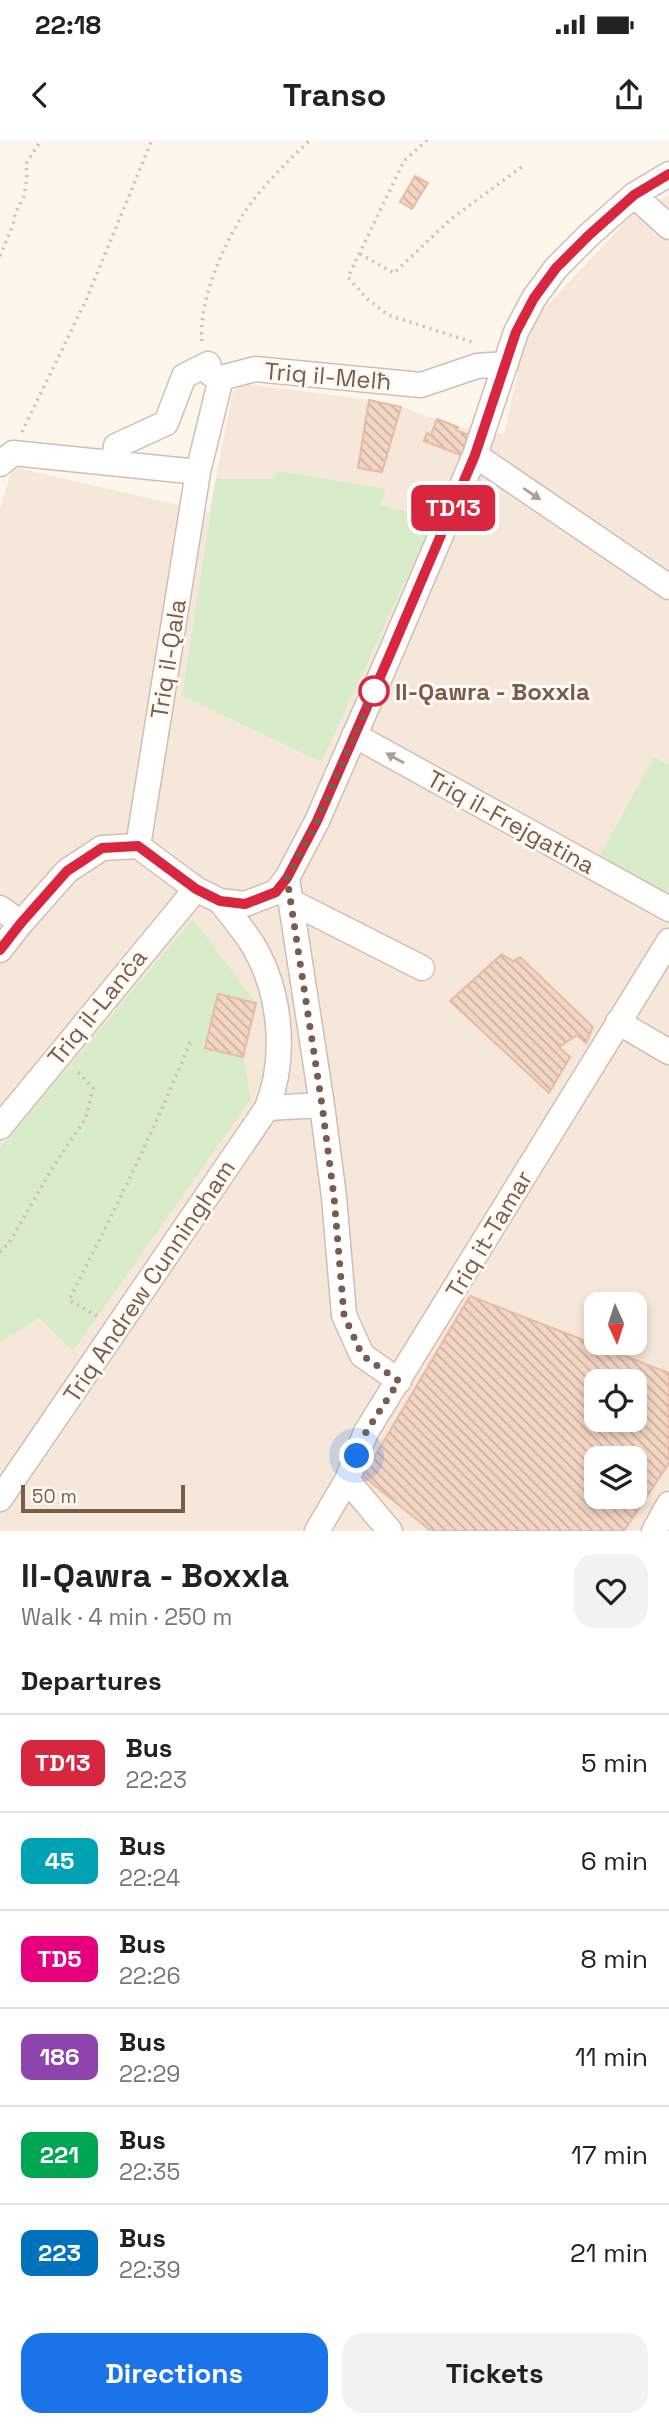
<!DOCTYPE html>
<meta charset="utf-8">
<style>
body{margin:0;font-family:"Space Grotesk",sans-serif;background:#f2f2f2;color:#222;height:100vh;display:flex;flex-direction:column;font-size:26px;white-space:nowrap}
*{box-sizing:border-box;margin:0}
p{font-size:23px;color:#767676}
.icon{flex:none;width:38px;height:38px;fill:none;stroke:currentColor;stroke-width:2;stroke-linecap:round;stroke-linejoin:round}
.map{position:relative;height:1391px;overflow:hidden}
.side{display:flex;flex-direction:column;background:#fff;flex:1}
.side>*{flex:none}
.badge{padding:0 14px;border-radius:10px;font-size:24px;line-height:46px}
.needle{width:46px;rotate:177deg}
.buttons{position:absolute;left:584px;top:1152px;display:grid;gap:14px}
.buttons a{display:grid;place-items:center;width:63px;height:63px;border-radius:14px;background:#fff;box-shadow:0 4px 10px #0003;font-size:35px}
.scale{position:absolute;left:21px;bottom:18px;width:164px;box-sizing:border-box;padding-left:7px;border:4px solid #7a5c4d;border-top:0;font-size:19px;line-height:24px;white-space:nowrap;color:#7a5c4d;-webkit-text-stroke:5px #fffaf3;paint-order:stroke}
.you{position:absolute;width:35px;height:35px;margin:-18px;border:5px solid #fff;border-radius:50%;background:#1a73e8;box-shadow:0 0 0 10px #1a73e833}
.map>.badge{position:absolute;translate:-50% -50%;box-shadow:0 0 0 4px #fff}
h2{padding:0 21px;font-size:26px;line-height:63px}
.round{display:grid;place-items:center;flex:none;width:74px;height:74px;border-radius:21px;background:#f2f2f2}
.summary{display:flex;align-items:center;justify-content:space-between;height:119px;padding:0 21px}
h1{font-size:33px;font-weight:600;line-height:52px}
.button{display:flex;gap:14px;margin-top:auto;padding:14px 21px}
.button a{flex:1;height:80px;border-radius:21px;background:#1a73e8;color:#fff;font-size:28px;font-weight:600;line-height:80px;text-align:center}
.button a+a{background:#f2f2f2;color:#222}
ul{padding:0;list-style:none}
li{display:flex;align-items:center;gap:21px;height:98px;padding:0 21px;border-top:2px solid #e0e0e0}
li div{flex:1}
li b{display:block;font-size:26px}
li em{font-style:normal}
li .badge{min-width:77px;font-weight:700;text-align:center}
.status{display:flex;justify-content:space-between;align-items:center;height:49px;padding:0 35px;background:#fff;direction:ltr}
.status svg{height:19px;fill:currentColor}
header{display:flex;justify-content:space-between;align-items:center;height:91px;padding:0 21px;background:#fff;font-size:32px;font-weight:600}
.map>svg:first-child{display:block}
</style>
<div class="status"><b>22:18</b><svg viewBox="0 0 49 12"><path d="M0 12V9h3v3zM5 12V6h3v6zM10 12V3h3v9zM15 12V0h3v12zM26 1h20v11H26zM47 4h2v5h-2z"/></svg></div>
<header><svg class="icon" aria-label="back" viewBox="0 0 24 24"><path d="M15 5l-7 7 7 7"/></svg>Transo<svg class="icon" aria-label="share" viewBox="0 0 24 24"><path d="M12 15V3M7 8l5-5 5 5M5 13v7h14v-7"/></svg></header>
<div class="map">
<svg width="669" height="1391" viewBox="0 0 669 1391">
<defs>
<pattern id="building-back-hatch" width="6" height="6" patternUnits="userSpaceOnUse" patternTransform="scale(1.75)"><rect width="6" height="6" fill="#f3d5c3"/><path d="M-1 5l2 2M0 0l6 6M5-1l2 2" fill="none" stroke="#cab0a1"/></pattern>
</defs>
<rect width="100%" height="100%" fill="#fdf6ec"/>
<!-- residential -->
<path fill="#f5e8da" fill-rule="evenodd" d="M 669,55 L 669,1391 L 0,1391 L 0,368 L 13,327 L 209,372 L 233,251 L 246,244 L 369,260 L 401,267 L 458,287 L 504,294 L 528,186 L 631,76 ZM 597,1164 L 635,1164 L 635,1202 L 597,1202 ZM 597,1241 L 635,1241 L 635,1279 L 597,1279 ZM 597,1318 L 635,1318 L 635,1356 L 597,1356 Z"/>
<!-- green -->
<path fill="#d8ecc9" d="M 276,331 L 386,349 L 380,365 L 434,379 L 321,622 L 182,555 L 216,339 L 273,339 Z
M 654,617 L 669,625 L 669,758 L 598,719 Z
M 193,779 L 256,863 L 218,854 L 205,908 L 243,917 L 251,959 L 73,1211 L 39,1178 L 0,1202 L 0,1008 Z"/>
<!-- building -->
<path fill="url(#building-back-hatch)" stroke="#e6bba3" stroke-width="2" fill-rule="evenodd" d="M 415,36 L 428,43 L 412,69 L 400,62 Z
M 369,260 L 401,267 L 382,332 L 358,328 Z
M 437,279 L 458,287 L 456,290 L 471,296 L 463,316 L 424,301 L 427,293 L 431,295 Z
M 502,814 L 513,821 L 520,817 L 593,887 L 586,903 L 577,895 L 559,907 L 570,917 L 549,953 L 450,861 Z
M 218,854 L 256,863 L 243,917 L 205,908 Z
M 470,1156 L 669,1233 L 669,1323 L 624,1391 L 431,1391 L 363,1336 ZM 597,1241 L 635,1241 L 635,1279 L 597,1279 ZM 597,1318 L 635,1318 L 635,1356 L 597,1356 Z"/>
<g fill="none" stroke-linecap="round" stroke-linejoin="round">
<!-- minor casing -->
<g stroke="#d1beb0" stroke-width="27">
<path id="minor" d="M 634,55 L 669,87
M 475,315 L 669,447
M 113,323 L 116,306 L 166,283 L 184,236 L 208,224 L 211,234 L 221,238
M 0,324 L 13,313 L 198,332
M 354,595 L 669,769
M 138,706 L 198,332 L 221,238 L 255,229 L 421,245 L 477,226 L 506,224
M 287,738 L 322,965 L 334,1057 L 344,1175 L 362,1215 L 399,1241
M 220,761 C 231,775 243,789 253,805 C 281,852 287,917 267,968
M 290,761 L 422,828
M 0,768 L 21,783
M 0,810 L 21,783 L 67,731 L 102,708 L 138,706 L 196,749 L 220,761 L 245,764 L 276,752 L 287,738 L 317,681 L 391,512 L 475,315 L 516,192 L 534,158 L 556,128 L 589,95 L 634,55 L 669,34
M 618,882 L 669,912
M 0,987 L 196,749
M 347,1340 L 390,1391
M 0,1359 L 267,968 L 322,965
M 317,1391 L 347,1340 L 366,1292 L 669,801
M 654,1391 L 669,1364"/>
</g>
<!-- path -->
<path stroke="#d9b8a5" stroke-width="3.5" stroke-dasharray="2 5" stroke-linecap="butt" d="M 427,0 L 404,21 L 348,137 L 366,158 L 388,175 L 475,203
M 360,114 L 394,133 L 451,79 L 523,26
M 0,116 L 13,85 L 15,74 L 24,56 L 27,38 L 26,24 L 41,0
M 202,201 C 198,163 223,105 244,73 C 262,46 287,22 310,0
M 22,292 L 87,158 L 152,0
M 0,1112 L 9,1103 L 53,1027 L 86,978 L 93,948 L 76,930
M 97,1176 L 69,1160 C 113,1074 155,989 191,900"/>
<!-- minor -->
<use href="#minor" stroke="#fff" stroke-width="24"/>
</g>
<!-- one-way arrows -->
<defs><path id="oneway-solid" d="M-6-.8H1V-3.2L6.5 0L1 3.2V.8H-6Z" transform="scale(1.75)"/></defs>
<g fill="#af9d94">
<use href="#oneway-solid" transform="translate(532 354) rotate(34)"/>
<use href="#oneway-solid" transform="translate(395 618) rotate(-151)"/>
</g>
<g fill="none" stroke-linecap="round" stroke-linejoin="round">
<!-- line casing -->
<g stroke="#fff" stroke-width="16">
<path id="line" d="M 0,810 L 21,783 L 67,731 L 102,708 L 138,706 L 196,749 L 220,761 L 245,764 L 276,752 L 287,738 L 317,681 L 391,512 L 475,315 L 516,192 L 534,158 L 556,128 L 589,95 L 634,55 L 669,34"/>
</g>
<!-- line -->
<use href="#line" stroke="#d7263d" stroke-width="10"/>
<!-- walk -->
<path stroke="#7a5c4d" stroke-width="7" stroke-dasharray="0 12.6" d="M 357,1316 L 366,1292 L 399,1241 L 362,1215 L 344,1175 L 334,1057 L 322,965 L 287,738 L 317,681 L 374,551"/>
</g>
<!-- markers -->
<circle fill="#fff" stroke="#d7263d" stroke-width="3.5" cx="374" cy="551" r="14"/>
<g text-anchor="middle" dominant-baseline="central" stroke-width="6" stroke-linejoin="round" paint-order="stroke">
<!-- street labels -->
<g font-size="24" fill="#7a5c4d" stroke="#fffaf3">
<text transform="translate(328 236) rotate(5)">Triq il-Melħ</text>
<text transform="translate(168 519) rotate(-81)">Triq il-Qala</text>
<text transform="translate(511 682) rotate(29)">Triq il-Frejgatina</text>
<text transform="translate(97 867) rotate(-51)">Triq il-Lanċa</text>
<text transform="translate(489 1094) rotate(-59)">Triq it-Tamar</text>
<text transform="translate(149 1141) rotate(-56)">Triq Andrew Cunningham</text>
</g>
<!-- stop labels -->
<g font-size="24" font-weight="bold" fill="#7a5c4d" stroke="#fffaf3" text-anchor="start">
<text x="395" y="551">Il-Qawra - Boxxla</text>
</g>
</g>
</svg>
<div class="buttons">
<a><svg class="needle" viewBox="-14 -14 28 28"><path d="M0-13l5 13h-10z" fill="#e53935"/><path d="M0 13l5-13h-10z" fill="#767676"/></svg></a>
<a><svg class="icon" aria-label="locate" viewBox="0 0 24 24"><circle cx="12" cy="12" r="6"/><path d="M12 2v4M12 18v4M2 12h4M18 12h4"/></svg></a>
<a><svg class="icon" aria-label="layers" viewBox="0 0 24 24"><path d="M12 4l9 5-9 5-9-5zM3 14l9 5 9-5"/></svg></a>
</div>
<div class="scale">50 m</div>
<div class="you" style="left:357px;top:1316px"></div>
<b class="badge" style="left:453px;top:368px;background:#d7263d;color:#fff">TD13</b>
</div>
<section class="side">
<div class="summary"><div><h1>Il-Qawra - Boxxla</h1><p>Walk · 4 min · 250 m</p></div><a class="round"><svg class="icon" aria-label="heart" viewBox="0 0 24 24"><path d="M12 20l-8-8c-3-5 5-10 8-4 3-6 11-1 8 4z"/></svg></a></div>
<h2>Departures</h2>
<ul>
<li><span class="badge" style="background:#d7263d;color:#fff">TD13</span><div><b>Bus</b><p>22:23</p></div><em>5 min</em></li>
<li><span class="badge" style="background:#00a3b4;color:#fff">45</span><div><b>Bus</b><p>22:24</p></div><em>6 min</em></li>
<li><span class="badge" style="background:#e6007e;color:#fff">TD5</span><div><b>Bus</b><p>22:26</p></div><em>8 min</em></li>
<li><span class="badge" style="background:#8e44ad;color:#fff">186</span><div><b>Bus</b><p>22:29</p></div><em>11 min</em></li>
<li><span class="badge" style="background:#00a651;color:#fff">221</span><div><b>Bus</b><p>22:35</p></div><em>17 min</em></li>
<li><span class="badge" style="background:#0072bc;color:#fff">223</span><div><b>Bus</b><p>22:39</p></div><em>21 min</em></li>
</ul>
<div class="button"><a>Directions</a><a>Tickets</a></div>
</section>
